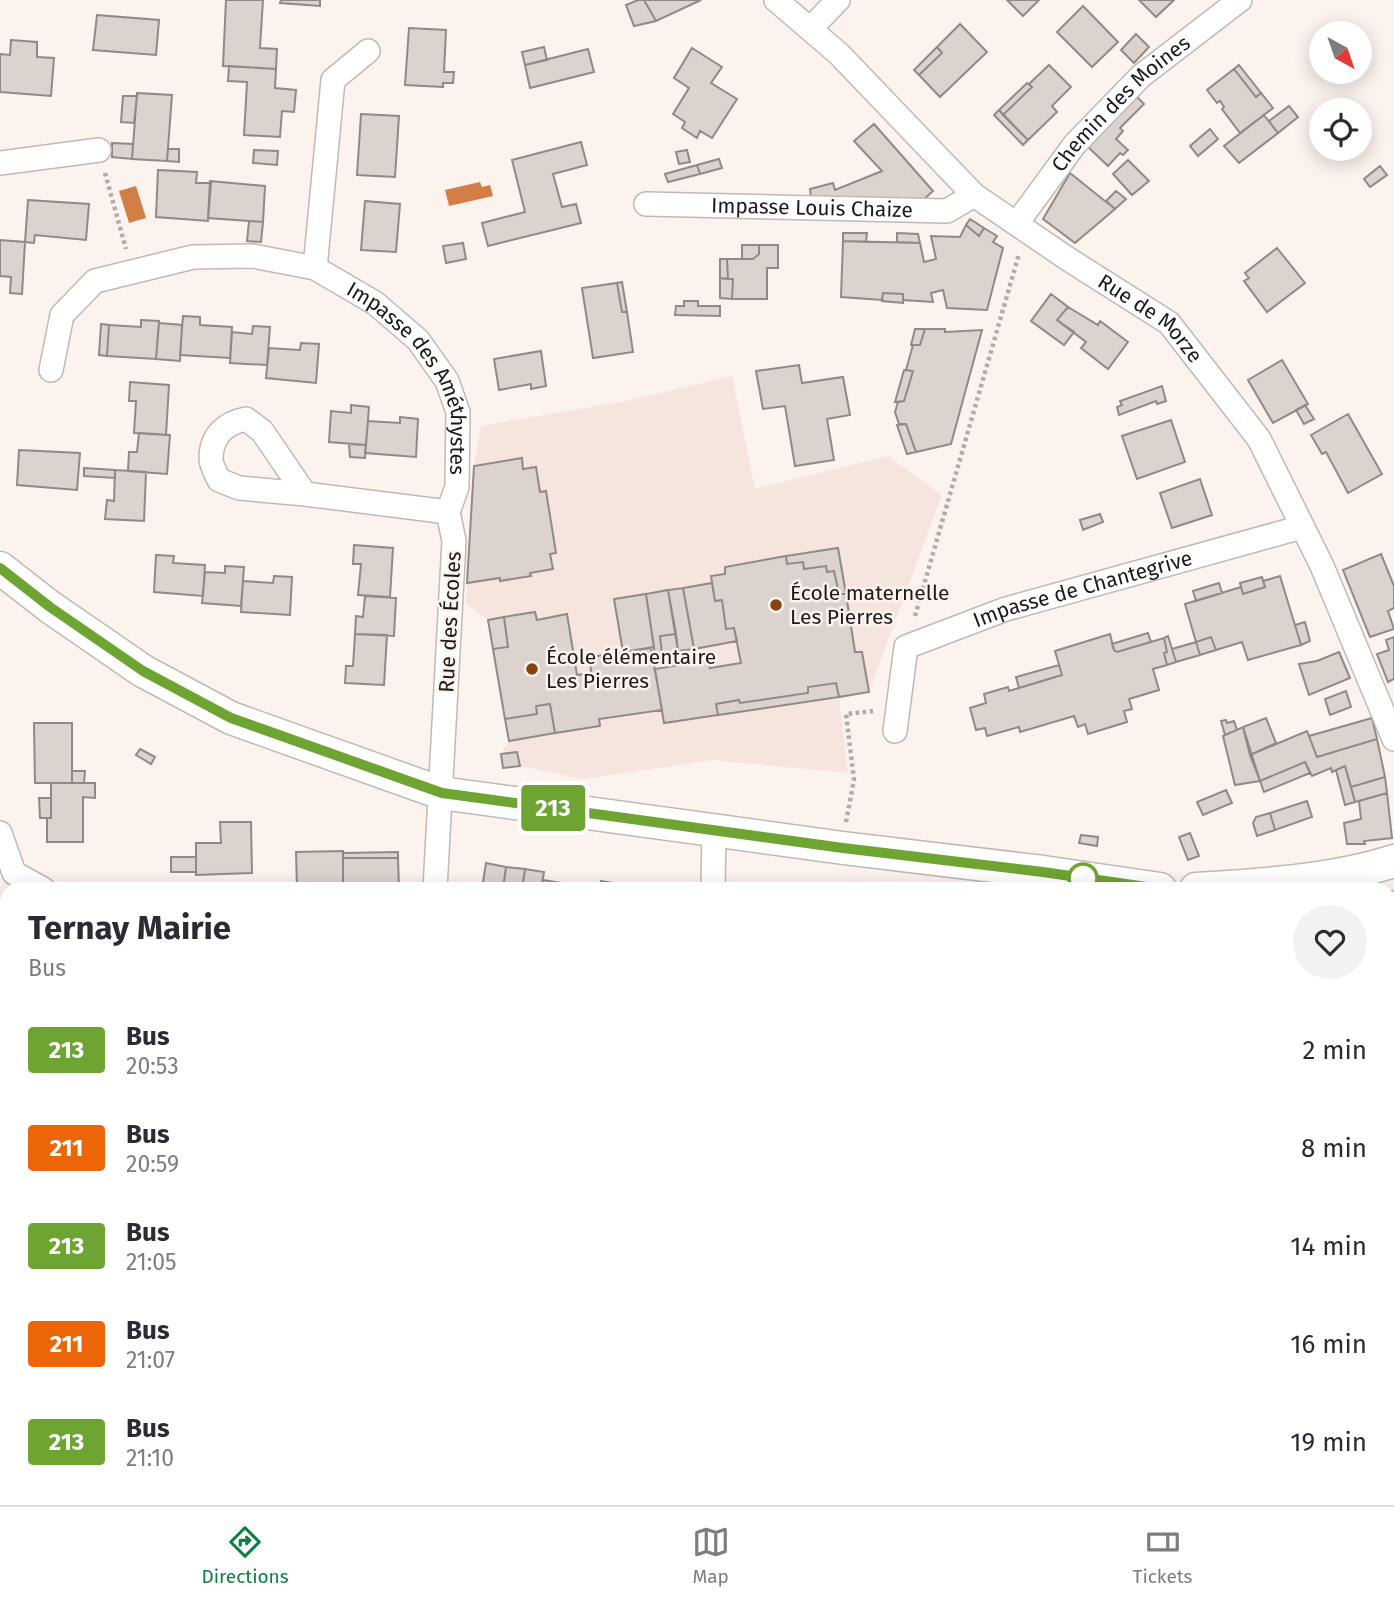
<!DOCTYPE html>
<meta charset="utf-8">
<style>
body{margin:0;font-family:"Fira Sans",sans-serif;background:#f2f2f3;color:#2b2b33;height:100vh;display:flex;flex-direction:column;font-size:26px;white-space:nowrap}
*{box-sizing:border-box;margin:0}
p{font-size:23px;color:#7c7c81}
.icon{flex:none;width:38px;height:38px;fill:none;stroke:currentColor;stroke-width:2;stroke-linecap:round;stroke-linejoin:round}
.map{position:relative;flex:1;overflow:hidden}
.sheet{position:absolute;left:0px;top:882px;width:1395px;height:623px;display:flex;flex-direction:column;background:#fff;border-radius:21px 21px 0 0;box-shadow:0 4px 18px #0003}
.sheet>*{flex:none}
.badge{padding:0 14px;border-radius:5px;font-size:24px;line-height:46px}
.needle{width:46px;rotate:140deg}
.fabs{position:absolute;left:1309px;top:21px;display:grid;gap:14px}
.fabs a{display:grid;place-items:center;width:63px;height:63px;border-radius:50%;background:#fff;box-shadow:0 4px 18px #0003;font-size:35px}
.map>.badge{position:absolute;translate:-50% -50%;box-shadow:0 0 0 4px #fff}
.round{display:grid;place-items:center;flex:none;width:74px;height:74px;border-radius:37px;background:#f2f2f3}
.headline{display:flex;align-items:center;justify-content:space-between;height:119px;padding:0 28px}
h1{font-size:33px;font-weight:700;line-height:52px}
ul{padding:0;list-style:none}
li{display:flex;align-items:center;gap:21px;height:98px;padding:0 28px}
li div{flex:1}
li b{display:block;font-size:26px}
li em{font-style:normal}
li .badge{min-width:77px;font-weight:700;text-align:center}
.tabs{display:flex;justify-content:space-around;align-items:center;height:98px;border-top:2px solid #e1e1e2;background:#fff;font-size:19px;color:#7c7c81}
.tabs a{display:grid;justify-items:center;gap:4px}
.tabs .on{color:#0b8043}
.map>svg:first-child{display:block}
</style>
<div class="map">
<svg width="1394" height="1505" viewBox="0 0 1394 1505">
<rect width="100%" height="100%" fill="#fcf3ee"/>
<!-- built -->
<path fill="#f5e5dc" d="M 732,376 L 755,489 L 888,456 L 942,495 L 869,692 L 839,697 L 848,773 L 714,760 L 583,779 L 520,766 L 503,768 L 501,754 L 509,741 L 489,620 L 466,604 L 474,466 L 481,426 L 626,401 Z"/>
<!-- water -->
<path fill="#d27f47" d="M 480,182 L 482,187 L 490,185 L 493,196 L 449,206 L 445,190 Z
M 136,186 L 146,218 L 129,223 L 119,191 Z"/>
<!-- building -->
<path fill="#dcd3ce" stroke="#918985" stroke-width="2" d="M 226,0 L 263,0 L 260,48 L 277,49 L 276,69 L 223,66 Z
M 281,0 L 320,0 L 320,6 L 280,3 Z
M 638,0 L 644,0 L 656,21 L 634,26 L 626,5 Z
M 644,0 L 701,0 L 656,21 Z
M 1007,0 L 1039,0 L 1023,16 Z
M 1139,0 L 1174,0 L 1156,17 Z
M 1083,6 L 1118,42 L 1092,67 L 1057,32 Z
M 97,15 L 159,20 L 156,55 L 93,50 Z
M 960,24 L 987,52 L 940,97 L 919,75 L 942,53 L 937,47 Z
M 409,28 L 446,30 L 444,72 L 454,72 L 453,83 L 443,83 L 443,87 L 405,85 Z
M 1136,34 L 1149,47 L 1134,63 L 1121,50 Z
M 11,40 L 37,42 L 37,57 L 54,58 L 51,96 L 0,92 L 0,54 L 10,55 Z
M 544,47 L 547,60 L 525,65 L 522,52 Z
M 937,47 L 942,53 L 919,75 L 914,70 Z
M 692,48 L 722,67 L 711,83 L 737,99 L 712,138 L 700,131 L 697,138 L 682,128 L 685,122 L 673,114 L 689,88 L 674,78 Z
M 588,49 L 594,72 L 530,88 L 525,65 Z
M 1049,65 L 1071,87 L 1052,106 L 1057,112 L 1028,140 L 1003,115 L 1032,87 L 1029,84 Z
M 1239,65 L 1261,93 L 1256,97 L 1234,69 Z
M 229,66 L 276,69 L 275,88 L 296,90 L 294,112 L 282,111 L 280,137 L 244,135 L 247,82 L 228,81 Z
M 1234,69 L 1256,97 L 1261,93 L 1273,108 L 1240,133 L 1222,109 L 1224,107 L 1220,101 L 1217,103 L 1207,90 Z
M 1027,83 L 1032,87 L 1003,115 L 999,110 Z
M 137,93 L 172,95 L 167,161 L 132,159 Z
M 123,96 L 137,96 L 134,123 L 121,122 Z
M 1136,96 L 1144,104 L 1120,128 L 1123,131 L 1116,139 L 1128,150 L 1123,155 L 1120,153 L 1108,166 L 1088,147 Z
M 1289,106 L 1298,117 L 1278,133 L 1269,121 Z
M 999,110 L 1028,140 L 1023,145 L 994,115 Z
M 361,114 L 399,116 L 395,177 L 357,175 Z
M 1264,115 L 1278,133 L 1239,163 L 1224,146 Z
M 874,124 L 933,191 L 923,200 L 811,197 L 810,189 L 833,183 L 835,190 L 882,171 L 854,141 Z
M 1210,129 L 1218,139 L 1198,156 L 1190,146 Z
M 581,142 L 587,165 L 553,174 L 562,207 L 576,204 L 581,223 L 488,246 L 482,223 L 525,212 L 512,160 Z
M 112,143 L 133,144 L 132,159 L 112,157 Z
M 168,149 L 179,149 L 179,162 L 167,161 Z
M 254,150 L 278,151 L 277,165 L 253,163 Z
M 687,150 L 690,162 L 679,164 L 676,152 Z
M 719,159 L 722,168 L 700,174 L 697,165 Z
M 1128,160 L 1149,181 L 1132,195 L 1113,174 Z
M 697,165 L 700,174 L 668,182 L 665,174 Z
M 1380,166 L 1387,175 L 1370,187 L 1364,179 Z
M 158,170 L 197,172 L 196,183 L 211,183 L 208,221 L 156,217 Z
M 1070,173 L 1115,209 L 1075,243 L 1043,219 Z
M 210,181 L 265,186 L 263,222 L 208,218 Z
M 1116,191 L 1126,199 L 1115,209 L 1106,201 Z
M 28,200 L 89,204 L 86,240 L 35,235 L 34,243 L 25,242 Z
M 365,201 L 400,204 L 396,252 L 361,250 Z
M 970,219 L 984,228 L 979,236 L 966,225 Z
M 249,221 L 263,222 L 261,242 L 247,241 Z
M 966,225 L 979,236 L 984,228 L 997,236 L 993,242 L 1003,248 L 987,310 L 947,308 L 943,290 L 931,293 L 933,302 L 903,300 L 903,294 L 883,293 L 882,300 L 841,297 L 843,241 L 920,243 L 924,262 L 936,259 L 931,236 L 960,237 Z
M 843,233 L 867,233 L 866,242 L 843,241 Z
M 897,233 L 918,234 L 920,243 L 897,242 Z
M 0,240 L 25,242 L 22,294 L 10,293 L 11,277 L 0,276 Z
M 463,243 L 466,259 L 446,263 L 443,246 Z
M 742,245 L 759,245 L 759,254 L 753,259 L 742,259 Z
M 759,245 L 778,245 L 778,268 L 767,268 L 767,299 L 732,299 L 733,279 L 728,279 L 727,259 L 753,259 L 759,254 Z
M 1277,248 L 1305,283 L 1267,312 L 1244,281 L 1249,278 L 1245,273 Z
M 720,259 L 727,259 L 728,279 L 720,278 Z
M 720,278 L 733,279 L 732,299 L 720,298 Z
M 622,282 L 627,312 L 622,312 L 617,283 Z
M 617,283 L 622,312 L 627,312 L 633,352 L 593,358 L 582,288 Z
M 883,293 L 903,294 L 903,303 L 882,301 Z
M 1051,294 L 1068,307 L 1057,320 L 1074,332 L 1064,345 L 1031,321 Z
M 684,301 L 698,301 L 698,306 L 720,306 L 720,316 L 675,315 L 676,306 L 684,306 Z
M 1068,307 L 1098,325 L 1100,321 L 1128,342 L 1108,369 L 1081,348 L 1086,342 L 1057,320 Z
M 183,316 L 200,317 L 200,325 L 232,327 L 230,358 L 180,355 Z
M 141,320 L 159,321 L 156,359 L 107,356 L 109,325 L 141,327 Z
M 159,323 L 182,325 L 180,361 L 156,359 Z
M 101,324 L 109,325 L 107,356 L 99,355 Z
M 253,326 L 270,327 L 267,365 L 230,363 L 232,332 L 252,334 Z
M 915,329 L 925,329 L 920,345 L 911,345 Z
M 925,329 L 945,329 L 945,332 L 982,330 L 951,444 L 916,452 L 906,424 L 899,424 L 895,412 L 898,402 L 904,401 L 913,371 L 906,370 L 913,345 L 920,345 Z
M 301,343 L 319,344 L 316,383 L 266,378 L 269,348 L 300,350 Z
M 541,351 L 546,386 L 531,389 L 531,384 L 499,390 L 494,359 Z
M 1282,360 L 1308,404 L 1273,423 L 1248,380 Z
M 799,365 L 802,383 L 843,377 L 850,415 L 827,419 L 834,460 L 795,466 L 785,406 L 763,409 L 756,371 Z
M 904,370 L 913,371 L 904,401 L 895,402 Z
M 130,382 L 169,385 L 166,435 L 134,433 L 136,401 L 129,401 Z
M 1162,386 L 1166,401 L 1157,404 L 1156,401 L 1119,415 L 1117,407 L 1122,405 L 1120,401 Z
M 351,405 L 369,407 L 366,445 L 329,442 L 331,411 L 351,413 Z
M 1305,405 L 1314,419 L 1304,424 L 1296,410 Z
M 1348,414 L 1382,474 L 1348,493 L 1326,452 L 1322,454 L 1311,435 Z
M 400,417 L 418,419 L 416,457 L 365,453 L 368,421 L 400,423 Z
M 1171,420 L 1185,462 L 1137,479 L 1122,436 Z
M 906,424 L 916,452 L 907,454 L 897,425 Z
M 139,433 L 170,435 L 167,474 L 128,471 L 129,452 L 137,452 Z
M 349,444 L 366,445 L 365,458 L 350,457 Z
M 19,450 L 80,453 L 77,490 L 17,485 Z
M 522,458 L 523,469 L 536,467 L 540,492 L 546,491 L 556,553 L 550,554 L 553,569 L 530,573 L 531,576 L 500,581 L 500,578 L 467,583 L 474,466 Z
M 84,468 L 115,470 L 115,478 L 84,476 Z
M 115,470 L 146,472 L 144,521 L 105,519 L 107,500 L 114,501 Z
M 1200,479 L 1212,515 L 1172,528 L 1160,493 Z
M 1100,514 L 1103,522 L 1083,530 L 1080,520 Z
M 354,545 L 393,548 L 390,597 L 358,595 L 361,564 L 353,564 Z
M 838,548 L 846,594 L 839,594 L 834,571 L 827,572 L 826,566 L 804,569 L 803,562 L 787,564 L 786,556 Z
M 1381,554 L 1394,586 L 1394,608 L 1388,611 L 1394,629 L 1370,637 L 1343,570 Z
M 156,555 L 174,556 L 173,563 L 205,565 L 203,596 L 154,592 Z
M 786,556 L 787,564 L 803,562 L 804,569 L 826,566 L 827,572 L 834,571 L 839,594 L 846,594 L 855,652 L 862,652 L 869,692 L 839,697 L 836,683 L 808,687 L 808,693 L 740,703 L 739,700 L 716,704 L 718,715 L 664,723 L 655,669 L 708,660 L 710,668 L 741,663 L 734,628 L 726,629 L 722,600 L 715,601 L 711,576 L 725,574 L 725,567 Z
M 225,566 L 244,567 L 241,606 L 202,603 L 205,572 L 225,573 Z
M 274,576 L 292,577 L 290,615 L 241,612 L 243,581 L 273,583 Z
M 1280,576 L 1301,645 L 1248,660 L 1242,642 L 1216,650 L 1211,637 L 1196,642 L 1185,604 L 1241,587 L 1243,594 L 1265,587 L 1263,581 Z
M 1262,577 L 1265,587 L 1243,594 L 1240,583 Z
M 712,583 L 715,601 L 722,600 L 726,629 L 734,628 L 737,641 L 694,649 L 683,588 Z
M 1219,583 L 1222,593 L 1196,601 L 1193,591 Z
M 683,588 L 694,649 L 678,651 L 668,590 Z
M 668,590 L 676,634 L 660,636 L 662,654 L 655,655 L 646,594 Z
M 646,594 L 654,647 L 623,652 L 614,599 Z
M 365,596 L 396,598 L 394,636 L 355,634 L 356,616 L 363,617 Z
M 535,612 L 537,620 L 567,614 L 577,675 L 591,673 L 590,657 L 651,648 L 662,710 L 599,719 L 600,726 L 555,733 L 550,704 L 536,706 L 537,714 L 505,719 L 493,649 L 508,647 L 504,617 Z
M 504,617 L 508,647 L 493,649 L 488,620 Z
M 1305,622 L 1310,641 L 1301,645 L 1295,625 Z
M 1148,633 L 1151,642 L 1117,652 L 1114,650 L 1112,644 Z
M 355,634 L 387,635 L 384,685 L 345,683 L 346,666 L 353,666 Z
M 676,634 L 678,651 L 662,654 L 660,636 Z
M 1110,634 L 1114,650 L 1117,652 L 1164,638 L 1167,652 L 1164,653 L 1167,665 L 1153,669 L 1159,690 L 1129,699 L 1132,709 L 1124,711 L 1127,722 L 1088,734 L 1085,724 L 1078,727 L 1074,716 L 1020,732 L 1019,727 L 987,736 L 985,728 L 976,730 L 970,708 L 986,703 L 984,694 L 1008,687 L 1009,691 L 1062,675 L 1055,651 Z
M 1168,636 L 1176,662 L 1167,665 L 1164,653 L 1167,652 L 1164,638 Z
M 1211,637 L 1216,650 L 1200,655 L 1196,642 Z
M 1394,637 L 1394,679 L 1388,682 L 1377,654 L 1389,650 L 1386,640 Z
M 1196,642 L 1200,655 L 1176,662 L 1172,649 Z
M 1339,652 L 1350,678 L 1309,695 L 1299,664 L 1317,661 Z
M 1059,665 L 1062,675 L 1019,688 L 1016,677 Z
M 836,683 L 839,697 L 718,715 L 716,704 L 739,700 L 740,703 L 808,693 L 808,687 Z
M 1346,691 L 1351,707 L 1330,715 L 1325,699 Z
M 550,704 L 555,733 L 509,741 L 505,719 L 537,714 L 536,706 Z
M 1266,718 L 1276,743 L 1250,755 L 1243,727 Z
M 1372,718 L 1377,739 L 1317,757 L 1309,736 Z
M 1226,720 L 1227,723 L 1234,721 L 1237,730 L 1225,735 L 1221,721 Z
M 34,723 L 72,723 L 72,783 L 35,783 Z
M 1243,727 L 1260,781 L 1235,785 L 1223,736 Z
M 1307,731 L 1317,757 L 1377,739 L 1385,777 L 1351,787 L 1345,766 L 1332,772 L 1331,768 L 1312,776 L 1305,762 L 1260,781 L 1250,755 Z
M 140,749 L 155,757 L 151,764 L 136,755 Z
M 517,752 L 520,766 L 503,768 L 501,754 Z
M 1305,762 L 1310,773 L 1264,792 L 1260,781 Z
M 1345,766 L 1355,802 L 1345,805 L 1336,770 Z
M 72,771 L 85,771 L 84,783 L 72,783 Z
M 1385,777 L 1387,793 L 1355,802 L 1351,787 Z
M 51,783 L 95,783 L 95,798 L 83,797 L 83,842 L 47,842 L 47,818 L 51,818 Z
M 1226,790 L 1232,803 L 1203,815 L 1197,802 Z
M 1387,793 L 1392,838 L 1364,841 L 1365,844 L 1347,844 L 1344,823 L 1361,819 L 1359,801 Z
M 39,798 L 51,798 L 51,818 L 40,818 Z
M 1307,801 L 1312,817 L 1275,830 L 1270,813 Z
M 1270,813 L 1275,830 L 1257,836 L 1253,823 L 1256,817 Z
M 220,822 L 251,822 L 252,873 L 196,875 L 196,843 L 221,843 Z
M 1190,833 L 1199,856 L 1188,860 L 1179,837 Z
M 1081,835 L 1098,837 L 1097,846 L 1079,843 Z
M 343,851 L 343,889 L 297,889 L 296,852 Z
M 398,852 L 398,858 L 343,858 L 343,853 Z
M 171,857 L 196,857 L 196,872 L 171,872 Z
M 343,858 L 398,858 L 399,889 L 343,889 Z
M 486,863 L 506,867 L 503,889 L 482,889 Z
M 506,867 L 525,869 L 522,889 L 503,889 Z
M 525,869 L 544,872 L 541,889 L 522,889 Z
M 543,880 L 580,886 L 580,889 L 541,889 Z
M 601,881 L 620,884 L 619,889 L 600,889 Z
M 0,923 L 7,923 L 7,965 L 0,965 Z
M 1388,955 L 1394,966 L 1394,1042 L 1388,1031 Z
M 1393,1282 L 1394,1350 L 1388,1351 L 1388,1284 Z
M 0,1418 L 7,1418 L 7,1471 L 0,1471 Z
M 0,1471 L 7,1471 L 7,1496 L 0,1496 Z
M 0,1496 L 16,1498 L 17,1505 L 0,1505 Z
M 165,1498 L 200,1498 L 199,1505 L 165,1505 Z
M 650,1498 L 682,1498 L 682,1501 L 679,1505 L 650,1505 Z
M 739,1498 L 763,1498 L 763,1505 L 740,1505 Z
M 739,1498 L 740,1505 L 679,1505 L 682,1501 Z
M 763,1498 L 788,1498 L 788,1505 L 763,1505 Z
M 788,1498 L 818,1498 L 818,1505 L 788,1505 Z
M 818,1498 L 859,1498 L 860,1505 L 818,1505 Z"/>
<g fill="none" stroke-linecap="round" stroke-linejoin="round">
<!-- street casing -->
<g stroke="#c1b9b4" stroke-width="26">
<g id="street">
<path id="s1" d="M 776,0 L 839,54 L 974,195 L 1068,259 L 1169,323 L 1259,439 L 1322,566 L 1394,739"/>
<path d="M 810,29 L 838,0"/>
<path d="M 0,163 L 99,150"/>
<path id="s2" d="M 646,204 L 947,211 L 974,195"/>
<path id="s3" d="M 1017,223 L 1075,144 L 1141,76 L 1240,0"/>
<path d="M 315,268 L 333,80 L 368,51"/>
<path id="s4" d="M 51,370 L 62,315 L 95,281 L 193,257 L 253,256 L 315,268 L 375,303 L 418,340 L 447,381 L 458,412 L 457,487 L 448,512"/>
<path d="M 305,494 L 239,488 L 219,480 C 216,474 211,465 211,459 C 211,436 225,423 246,419 L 262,431 L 305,494 L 448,512 L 454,541 L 435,889"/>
<path id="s5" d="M 895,731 L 906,647 L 1006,609 L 1302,527"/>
<path d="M 0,833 L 14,873 L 43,889"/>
<path d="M 713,889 L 714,831"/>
<path d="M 1394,903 L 1394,905"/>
<path d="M 1388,1163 L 1394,1161"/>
<path d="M 387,1505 L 387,1498"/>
<path d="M 919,1505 L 928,1498"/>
</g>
</g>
<!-- secondary casing -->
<g stroke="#c1b9b4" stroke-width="35">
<path id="secondary" d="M 0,568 L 50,607 L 143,671 L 231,718 L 441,793 L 843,848 L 1043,872 L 1160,889
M 1196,889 C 1261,885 1332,881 1394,861"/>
</g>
<!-- path -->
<path stroke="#b2aba7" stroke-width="4.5" stroke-dasharray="3.5 3.5" stroke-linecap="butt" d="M 105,173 L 126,249
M 915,616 L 1019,254
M 846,822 L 854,780 L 846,714 L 873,711
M 1388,1101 L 1394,1108"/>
<!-- street -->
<use href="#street" stroke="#fff" stroke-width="23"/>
<!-- secondary -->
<use href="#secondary" stroke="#fff" stroke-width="32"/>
</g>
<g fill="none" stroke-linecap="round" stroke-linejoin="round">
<!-- line casing -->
<g stroke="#fff" stroke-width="16">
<path id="line" d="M 0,568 L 50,607 L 143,671 L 231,718 L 442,793 L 843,848 L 1043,872 L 1160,889"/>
</g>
<!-- line -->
<use href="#line" stroke="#6da432" stroke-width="10"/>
</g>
<!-- markers -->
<g fill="#85430f" stroke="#fcf3ee" stroke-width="2.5">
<circle cx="776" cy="605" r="7"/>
<circle cx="532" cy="669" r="7"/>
</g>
<circle fill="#fff" stroke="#6da432" stroke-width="3.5" cx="1083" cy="878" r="14"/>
<g text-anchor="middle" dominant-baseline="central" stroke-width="5" stroke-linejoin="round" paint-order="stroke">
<!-- street labels -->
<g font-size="21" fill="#1c1918" stroke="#fcf3ee">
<text stroke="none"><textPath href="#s3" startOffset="159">Chemin des Moines</textPath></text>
<text stroke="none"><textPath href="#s2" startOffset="166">Impasse Louis Chaize</textPath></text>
<text stroke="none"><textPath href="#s1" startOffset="494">Rue de Morze</textPath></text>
<text stroke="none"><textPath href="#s4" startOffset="483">Impasse des Améthystes</textPath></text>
<text stroke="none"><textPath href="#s5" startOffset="271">Impasse de Chantegrive</textPath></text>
<text transform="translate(450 622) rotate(-87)">Rue des Écoles</text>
</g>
<!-- poi labels -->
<g font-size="21" fill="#1c1918" stroke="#fcf3ee" text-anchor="start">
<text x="790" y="593">École maternelle<tspan x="790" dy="24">Les Pierres</tspan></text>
<text x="546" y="657">École élémentaire<tspan x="546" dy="24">Les Pierres</tspan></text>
</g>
</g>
</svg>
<div class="fabs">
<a><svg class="needle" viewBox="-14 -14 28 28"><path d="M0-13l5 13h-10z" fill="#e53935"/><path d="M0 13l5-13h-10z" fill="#7c7c81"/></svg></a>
<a><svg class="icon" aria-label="locate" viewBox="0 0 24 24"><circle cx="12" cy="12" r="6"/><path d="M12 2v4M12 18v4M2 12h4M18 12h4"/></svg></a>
</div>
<b class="badge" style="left:553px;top:808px;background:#6da432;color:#fff">213</b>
<section class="sheet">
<div class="headline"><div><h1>Ternay Mairie</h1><p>Bus</p></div><a class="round"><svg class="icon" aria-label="heart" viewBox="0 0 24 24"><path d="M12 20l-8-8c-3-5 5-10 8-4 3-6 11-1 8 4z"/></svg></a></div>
<ul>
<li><span class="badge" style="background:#6da432;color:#fff">213</span><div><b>Bus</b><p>20:53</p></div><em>2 min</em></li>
<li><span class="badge" style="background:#ec6608;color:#fff">211</span><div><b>Bus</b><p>20:59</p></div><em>8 min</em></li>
<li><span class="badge" style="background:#6da432;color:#fff">213</span><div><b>Bus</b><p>21:05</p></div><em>14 min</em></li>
<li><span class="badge" style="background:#ec6608;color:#fff">211</span><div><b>Bus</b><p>21:07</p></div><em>16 min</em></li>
<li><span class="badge" style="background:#6da432;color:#fff">213</span><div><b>Bus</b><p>21:10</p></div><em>19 min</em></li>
</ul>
</section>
</div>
<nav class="tabs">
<a class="on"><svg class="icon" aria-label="directions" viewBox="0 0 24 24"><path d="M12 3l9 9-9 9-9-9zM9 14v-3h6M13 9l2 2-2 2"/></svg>Directions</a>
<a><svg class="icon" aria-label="map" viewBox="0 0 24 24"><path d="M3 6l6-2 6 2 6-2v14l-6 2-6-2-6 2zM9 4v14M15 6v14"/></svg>Map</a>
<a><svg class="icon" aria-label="tickets" viewBox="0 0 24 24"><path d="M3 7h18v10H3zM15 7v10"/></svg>Tickets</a>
</nav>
